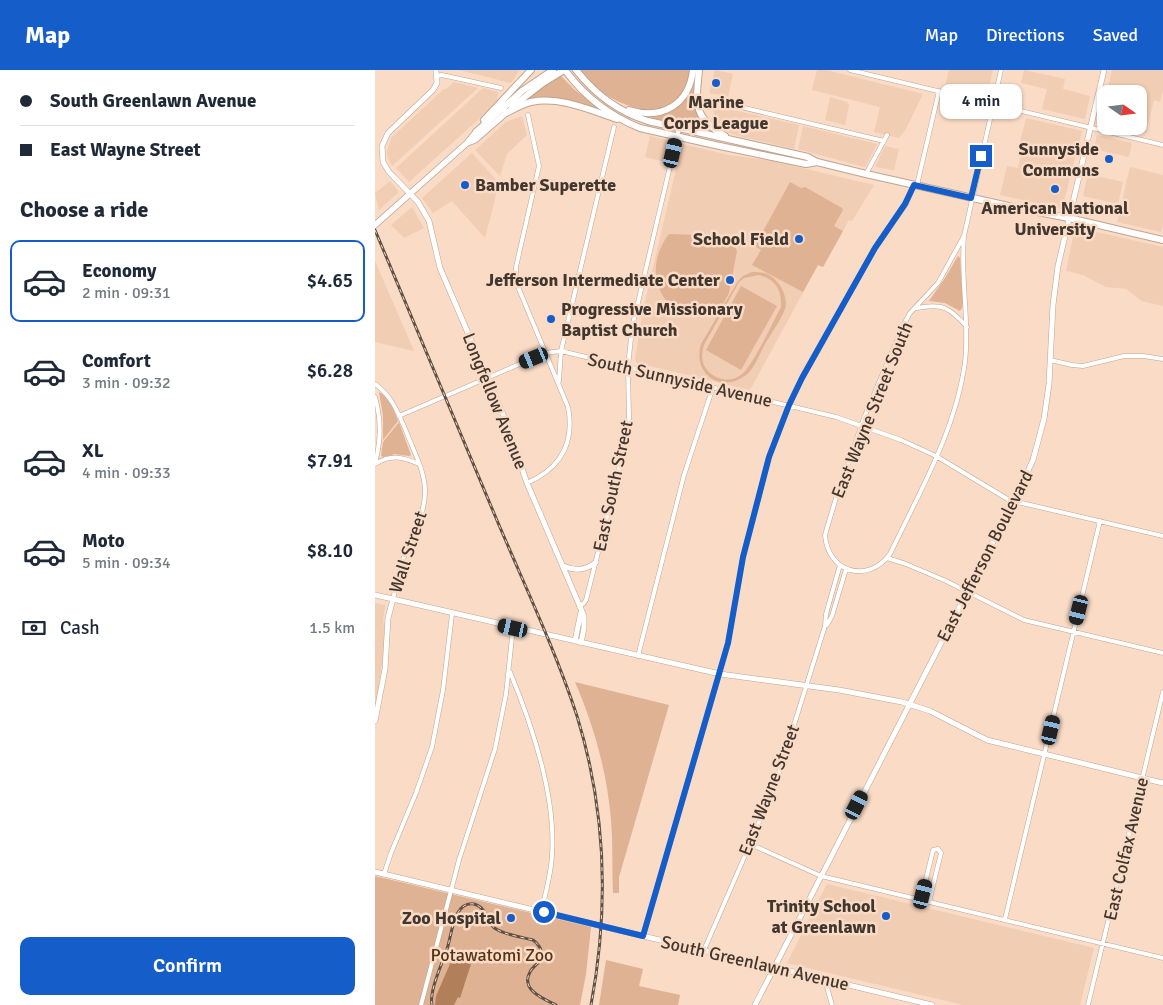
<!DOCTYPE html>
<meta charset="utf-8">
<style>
:root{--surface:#fff;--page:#f6f6f7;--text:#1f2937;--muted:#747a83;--line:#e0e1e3;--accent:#155ec9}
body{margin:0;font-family:Signika,sans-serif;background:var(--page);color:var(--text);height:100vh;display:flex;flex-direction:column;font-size:19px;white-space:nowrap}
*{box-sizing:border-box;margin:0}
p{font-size:16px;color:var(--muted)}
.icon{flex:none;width:28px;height:28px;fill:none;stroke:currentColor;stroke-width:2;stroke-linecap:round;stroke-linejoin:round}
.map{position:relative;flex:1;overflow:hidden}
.panel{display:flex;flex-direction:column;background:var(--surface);width:375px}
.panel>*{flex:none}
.guide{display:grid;align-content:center;height:110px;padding:0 20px;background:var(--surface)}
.needle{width:32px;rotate:104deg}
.fabs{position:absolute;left:722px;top:15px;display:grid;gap:10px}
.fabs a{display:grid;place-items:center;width:50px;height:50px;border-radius:10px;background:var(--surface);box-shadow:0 1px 4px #0004;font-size:25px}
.end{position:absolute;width:22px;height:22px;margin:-11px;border:6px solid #155ec9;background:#fff;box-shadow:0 0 0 2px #fff}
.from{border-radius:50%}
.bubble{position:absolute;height:35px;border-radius:10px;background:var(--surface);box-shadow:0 1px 4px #0004;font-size:16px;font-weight:600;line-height:35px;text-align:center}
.car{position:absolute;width:15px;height:30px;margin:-15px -8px;border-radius:6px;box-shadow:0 0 4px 1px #0007;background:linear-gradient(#222 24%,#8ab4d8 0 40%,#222 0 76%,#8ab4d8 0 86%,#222 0)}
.guide b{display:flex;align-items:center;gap:18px;height:48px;font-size:19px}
.guide b+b{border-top:1px solid var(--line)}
.guide i{width:12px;height:12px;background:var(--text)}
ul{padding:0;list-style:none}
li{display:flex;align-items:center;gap:15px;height:82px;margin:0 10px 8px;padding:0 10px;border:2px solid transparent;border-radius:10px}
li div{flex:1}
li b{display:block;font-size:19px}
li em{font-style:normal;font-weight:600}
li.selected{border-color:var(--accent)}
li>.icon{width:45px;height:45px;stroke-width:1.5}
h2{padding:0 20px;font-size:22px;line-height:60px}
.pay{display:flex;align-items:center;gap:12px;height:55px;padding:0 20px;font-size:19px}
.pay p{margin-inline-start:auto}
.cta{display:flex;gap:10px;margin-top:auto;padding:10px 20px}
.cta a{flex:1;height:58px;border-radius:10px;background:var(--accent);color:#fff;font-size:20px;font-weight:600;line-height:58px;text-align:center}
header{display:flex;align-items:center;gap:30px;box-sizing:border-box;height:70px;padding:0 25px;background:var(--accent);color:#fff}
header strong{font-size:24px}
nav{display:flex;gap:28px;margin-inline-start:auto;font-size:18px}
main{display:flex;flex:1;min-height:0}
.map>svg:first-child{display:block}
.built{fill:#f1cdb3}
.green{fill:#deb292;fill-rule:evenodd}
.water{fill:#b17f59}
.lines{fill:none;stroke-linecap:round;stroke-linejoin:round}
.minor-casing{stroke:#c0a490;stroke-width:5}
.tertiary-casing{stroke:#c0a490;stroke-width:6}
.secondary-casing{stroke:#c0a490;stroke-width:7}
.primary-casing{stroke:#c0a490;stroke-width:8}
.minor{stroke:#fff;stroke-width:4}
.tertiary{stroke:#fff;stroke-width:5}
.secondary{stroke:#fff;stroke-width:5.5}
.primary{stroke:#fff;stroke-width:6}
.rail-casing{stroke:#5f5146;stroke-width:3}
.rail{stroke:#f9dbc6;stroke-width:1;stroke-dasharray:4;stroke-linecap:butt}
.route{stroke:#155ec9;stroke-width:6}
.poi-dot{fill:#155ec9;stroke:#f9dbc6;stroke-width:2}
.labels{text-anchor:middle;stroke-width:5;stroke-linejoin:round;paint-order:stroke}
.poi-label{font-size:18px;font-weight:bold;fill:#42372e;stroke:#f9dbc6;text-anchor:end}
.street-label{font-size:18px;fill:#42372e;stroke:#f9dbc6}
.park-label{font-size:18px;fill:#583416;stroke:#f9dbc6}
</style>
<header>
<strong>Map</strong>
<nav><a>Map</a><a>Directions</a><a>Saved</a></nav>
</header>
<main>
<section class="panel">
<div class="guide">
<b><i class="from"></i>South Greenlawn Avenue</b>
<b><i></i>East Wayne Street</b>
</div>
<h2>Choose a ride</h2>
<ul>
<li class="selected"><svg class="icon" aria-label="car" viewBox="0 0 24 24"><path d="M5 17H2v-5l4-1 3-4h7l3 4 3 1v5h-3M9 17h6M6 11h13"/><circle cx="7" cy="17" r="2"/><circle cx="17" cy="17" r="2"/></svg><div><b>Economy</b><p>2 min · 09:31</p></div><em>$4.65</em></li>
<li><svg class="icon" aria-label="car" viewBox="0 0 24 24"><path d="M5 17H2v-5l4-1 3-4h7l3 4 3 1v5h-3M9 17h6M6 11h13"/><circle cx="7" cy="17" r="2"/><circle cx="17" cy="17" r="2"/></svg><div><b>Comfort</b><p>3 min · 09:32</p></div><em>$6.28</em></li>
<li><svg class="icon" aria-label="car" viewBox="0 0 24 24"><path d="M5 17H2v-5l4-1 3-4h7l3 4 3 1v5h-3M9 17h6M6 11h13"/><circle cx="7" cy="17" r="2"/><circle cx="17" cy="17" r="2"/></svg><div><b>XL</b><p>4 min · 09:33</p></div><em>$7.91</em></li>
<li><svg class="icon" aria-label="car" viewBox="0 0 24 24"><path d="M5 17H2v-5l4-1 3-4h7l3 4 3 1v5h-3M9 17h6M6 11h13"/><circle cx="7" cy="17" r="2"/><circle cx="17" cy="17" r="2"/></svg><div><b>Moto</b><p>5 min · 09:34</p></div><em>$8.10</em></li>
</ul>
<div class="pay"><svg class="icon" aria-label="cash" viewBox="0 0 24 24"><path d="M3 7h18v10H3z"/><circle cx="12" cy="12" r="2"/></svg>Cash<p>1.5 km</p></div>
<div class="cta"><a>Confirm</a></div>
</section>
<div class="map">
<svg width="788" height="935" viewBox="0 0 788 935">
<rect width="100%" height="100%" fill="#f9dbc6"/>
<path class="built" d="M84,0H145L136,13Z
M340,0L358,4L353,27L334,23Z
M442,0H451L548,24L531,59L524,68L499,62L505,37L437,20Z
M574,0H618L612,26L570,16Z
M649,0L690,9L688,19L715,26L710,49L667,39L672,19L646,13Z
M737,0H788V21L785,32L779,30L771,63L741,56H764V24H732Z
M79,12L103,18L17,96L13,88L12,81L16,68L69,19H71Z
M108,18L123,22L122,31L105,48L34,112L21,98Z
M455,27L472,32L474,35L470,55L450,50Z
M336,35L424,55L419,79L367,67L348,61L340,46Z
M147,46L152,65L132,84L125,106L100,80L131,52Z
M651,48L707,61L687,139L625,125L632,96L643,98L647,81L643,80Z
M428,56L502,74V75L490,97L485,96L423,79Z
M722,65L757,73L754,87L719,79Z
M275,66L295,71L291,92L270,87Z
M307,74L354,85L393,90L499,115L477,151L474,150L448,197L443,195L375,320L262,293L260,289L268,240Z
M510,76L524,79L519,100L500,97Z
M97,83L124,113L110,168L77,131L58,143L47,128Z
M755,97L788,105V154L786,162L742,152Z
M713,104L748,112L743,134L708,126Z
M15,111L24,122L4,140L0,123Z
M37,137L49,158L29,168L16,155Z
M700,157L788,177V236L767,231L751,219L731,217L708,205L691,201Z
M0,191L39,281L0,272Z
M0,533L10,535L8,551L10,565L8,588L0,640Z
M452,814L719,878L705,935H588L412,893Z"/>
<path class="green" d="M206,0H316C314,5 314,11 312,15C296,54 249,39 224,20C217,15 211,7 206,0Z
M185,5L200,20L224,38V40C200,33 178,25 153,29L172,13Z
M320,13L319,24L335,60L276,48V47C296,44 312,33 320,13Z
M415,112L426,118L430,117L467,138L468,140L459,156L468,161L448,197L443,195L428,222L377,195L386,180L380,176Z
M294,164L323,165L358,174L362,181L354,223L342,245C336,246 328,248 323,247C280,241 269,196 294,164Z
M583,186L585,188L588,233L587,238L585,241L570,233L554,231L570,208Z
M377,202C381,202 385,202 389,203C402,206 414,225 410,239C406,250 395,265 389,276C384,285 379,299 371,305C346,324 317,304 326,274L363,211L368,206ZM384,205C401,209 407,221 406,237C399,250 377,297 367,304C358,312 344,311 335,303C326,295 326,286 329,275L364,212L369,208Z
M366,216L402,236L366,300L331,280Z
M4,322C14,327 19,340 23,351L8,370V346Z
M24,352L36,385L34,386L20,384L8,387L6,385L8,372Z
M200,612L294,635L244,807V823H238C237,798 238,774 236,750C232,702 219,656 200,612Z
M0,806L216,857L211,904L205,935H0Z
M231,890L268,899L264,916L305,925L303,935H224Z"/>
<path class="water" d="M78,887L85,888V890H89L96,894L85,928L83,927L79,935H60L61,926Z"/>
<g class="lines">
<defs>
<path id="minor" d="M475,0L788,75
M62,6L67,5L126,18
M336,30L509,71
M491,104L512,65
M542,115L564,21
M589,166L563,213L535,243L528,256L489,348L461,428L450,465C453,503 493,514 515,484C544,423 581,360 590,292C595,250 585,209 589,166L626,0
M542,238C568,233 575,238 592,257
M675,290L697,295L708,296L749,286H768L788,289
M184,311L186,281L239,57
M0,314C17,326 23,343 31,361C38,380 49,399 50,419C51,442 39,460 31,481C25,497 22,513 18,529
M0,327C6,348 6,372 0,393
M24,346L170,283L186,281L461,347L526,370L561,386L634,430L788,466
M0,394C16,384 28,387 44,394
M152,413C186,398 200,373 193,337L141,212V197L164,96L153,45
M512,488L531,494L571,511L649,550L788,583
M204,536L209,533L211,530L249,379L254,349L253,297L257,258L304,58
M452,555L457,546L471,499
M263,586L309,405L338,317
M135,602C157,655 181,727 177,785C176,804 171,823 166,842
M375,774L446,806L788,888
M9,804L16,783L41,723L57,677L68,620L77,544
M546,830L558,780L563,779L566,783L554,832
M630,849L725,451
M268,866L353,573L368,487L394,387L414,335L427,308L500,178L531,134L539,115
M329,880L375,774L404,703L450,556L451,544L465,495
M453,910L452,917L457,935
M46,935L84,790L120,679L131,624L138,558
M713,935L788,622"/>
<path id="tertiary" d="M61,0L62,13L58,20L13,63L7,76L8,92L14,102L43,132L54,151L65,198L130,349L152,413L209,546V558L206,573
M188,496C200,501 211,501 221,492
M0,525L345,604L464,620L527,632L555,641L612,670L788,713
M200,571L206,542
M0,651L10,599L13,548L18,529
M0,802L557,935
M380,935L639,431L658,390L669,349L674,314L678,235L683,196L729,0"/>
<path id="secondary" d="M92,73L100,70L131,43
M0,155L92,73L101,62"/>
<path id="primary" d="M190,0C209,26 235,46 265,58L340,75L431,94L442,92
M201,0C220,24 243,42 273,51L433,87L442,92L491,104L647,139L694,148L788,170
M324,0C321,33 317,47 350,66
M137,37L168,13L189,0
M254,40C287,50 314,35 318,0
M131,43C139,39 147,34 156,32C185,26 215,40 242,49
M109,50L156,0
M101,62L147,21L178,0"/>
</defs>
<use href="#minor" class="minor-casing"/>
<use href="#tertiary" class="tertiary-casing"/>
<use href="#secondary" class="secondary-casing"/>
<use href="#primary" class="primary-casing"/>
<use href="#minor" class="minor"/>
<use href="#tertiary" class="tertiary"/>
<use href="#secondary" class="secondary"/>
<use href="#primary" class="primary"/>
<defs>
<path id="rail" d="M0,160C40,256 81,352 121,448C149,514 180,579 202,646C231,740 234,839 216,935
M57,935C54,921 67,894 72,879C77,865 78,831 99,834C102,835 106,837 108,840C113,846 114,855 121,859C131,865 146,867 158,870C164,874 167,880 167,887C165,893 158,896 155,902C145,920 169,929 181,935"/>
</defs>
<use href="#rail" class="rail-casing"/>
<use href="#rail" class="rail"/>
</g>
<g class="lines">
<path class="route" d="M169,842L268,866L353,573L368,487L394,387L414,335L427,308L500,178L530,134L539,115L596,128L606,86"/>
</g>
<g class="poi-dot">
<circle cx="341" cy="13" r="5"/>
<circle cx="734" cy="89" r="5"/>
<circle cx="90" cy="115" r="5"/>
<circle cx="680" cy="119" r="5"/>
<circle cx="424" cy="169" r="5"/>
<circle cx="355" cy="210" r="5"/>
<circle cx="176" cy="249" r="5"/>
<circle cx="511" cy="846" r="5"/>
<circle cx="136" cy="848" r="5"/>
</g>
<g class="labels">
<g class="poi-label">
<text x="341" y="38" text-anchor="middle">Marine<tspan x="341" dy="21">Corps League</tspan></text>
<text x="724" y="85">Sunnyside<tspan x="724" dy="21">Commons</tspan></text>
<text x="100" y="121" text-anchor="start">Bamber Superette</text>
<text x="680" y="144" text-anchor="middle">American National<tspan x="680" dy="21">University</tspan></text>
<text x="414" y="175">School Field</text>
<text x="345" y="216">Jefferson Intermediate Center</text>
<text x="186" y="245" text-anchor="start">Progressive Missionary<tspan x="186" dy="21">Baptist Church</tspan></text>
<text x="501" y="842">Trinity School<tspan x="501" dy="21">at Greenlawn</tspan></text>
<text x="126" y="854">Zoo Hospital</text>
</g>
<g class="street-label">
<text transform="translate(305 310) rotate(13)" y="6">South Sunnyside Avenue</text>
<text transform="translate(120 331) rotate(68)" y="6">Longfellow Avenue</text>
<text transform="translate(497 340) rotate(-68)" y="6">East Wayne Street South</text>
<text transform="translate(238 416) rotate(-78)" y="6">East South Street</text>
<text transform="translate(33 482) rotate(-72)" y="6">Wall Street</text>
<text transform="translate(610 486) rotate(-63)" y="6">East Jefferson Boulevard</text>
<text transform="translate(394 720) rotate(-69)" y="6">East Wayne Street</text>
<text transform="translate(751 779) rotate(-77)" y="6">East Colfax Avenue</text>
<text transform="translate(380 893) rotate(13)" y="6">South Greenlawn Avenue</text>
</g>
<g class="park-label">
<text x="117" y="891">Potawatomi Zoo</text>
</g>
</g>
</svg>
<div class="fabs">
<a><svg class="needle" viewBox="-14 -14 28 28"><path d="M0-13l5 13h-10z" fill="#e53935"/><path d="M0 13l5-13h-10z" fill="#747a83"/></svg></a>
</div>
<i class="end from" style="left:169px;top:842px"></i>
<i class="end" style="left:606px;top:86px"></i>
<div class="bubble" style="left:565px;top:14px;width:82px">4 min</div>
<i class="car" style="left:298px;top:83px;rotate:13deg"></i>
<i class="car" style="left:159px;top:288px;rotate:248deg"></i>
<i class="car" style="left:704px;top:540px;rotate:194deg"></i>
<i class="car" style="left:138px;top:558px;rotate:283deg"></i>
<i class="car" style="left:676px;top:660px;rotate:13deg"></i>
<i class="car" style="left:482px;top:735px;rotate:27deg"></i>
<i class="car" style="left:548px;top:824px;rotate:14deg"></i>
</div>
</main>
